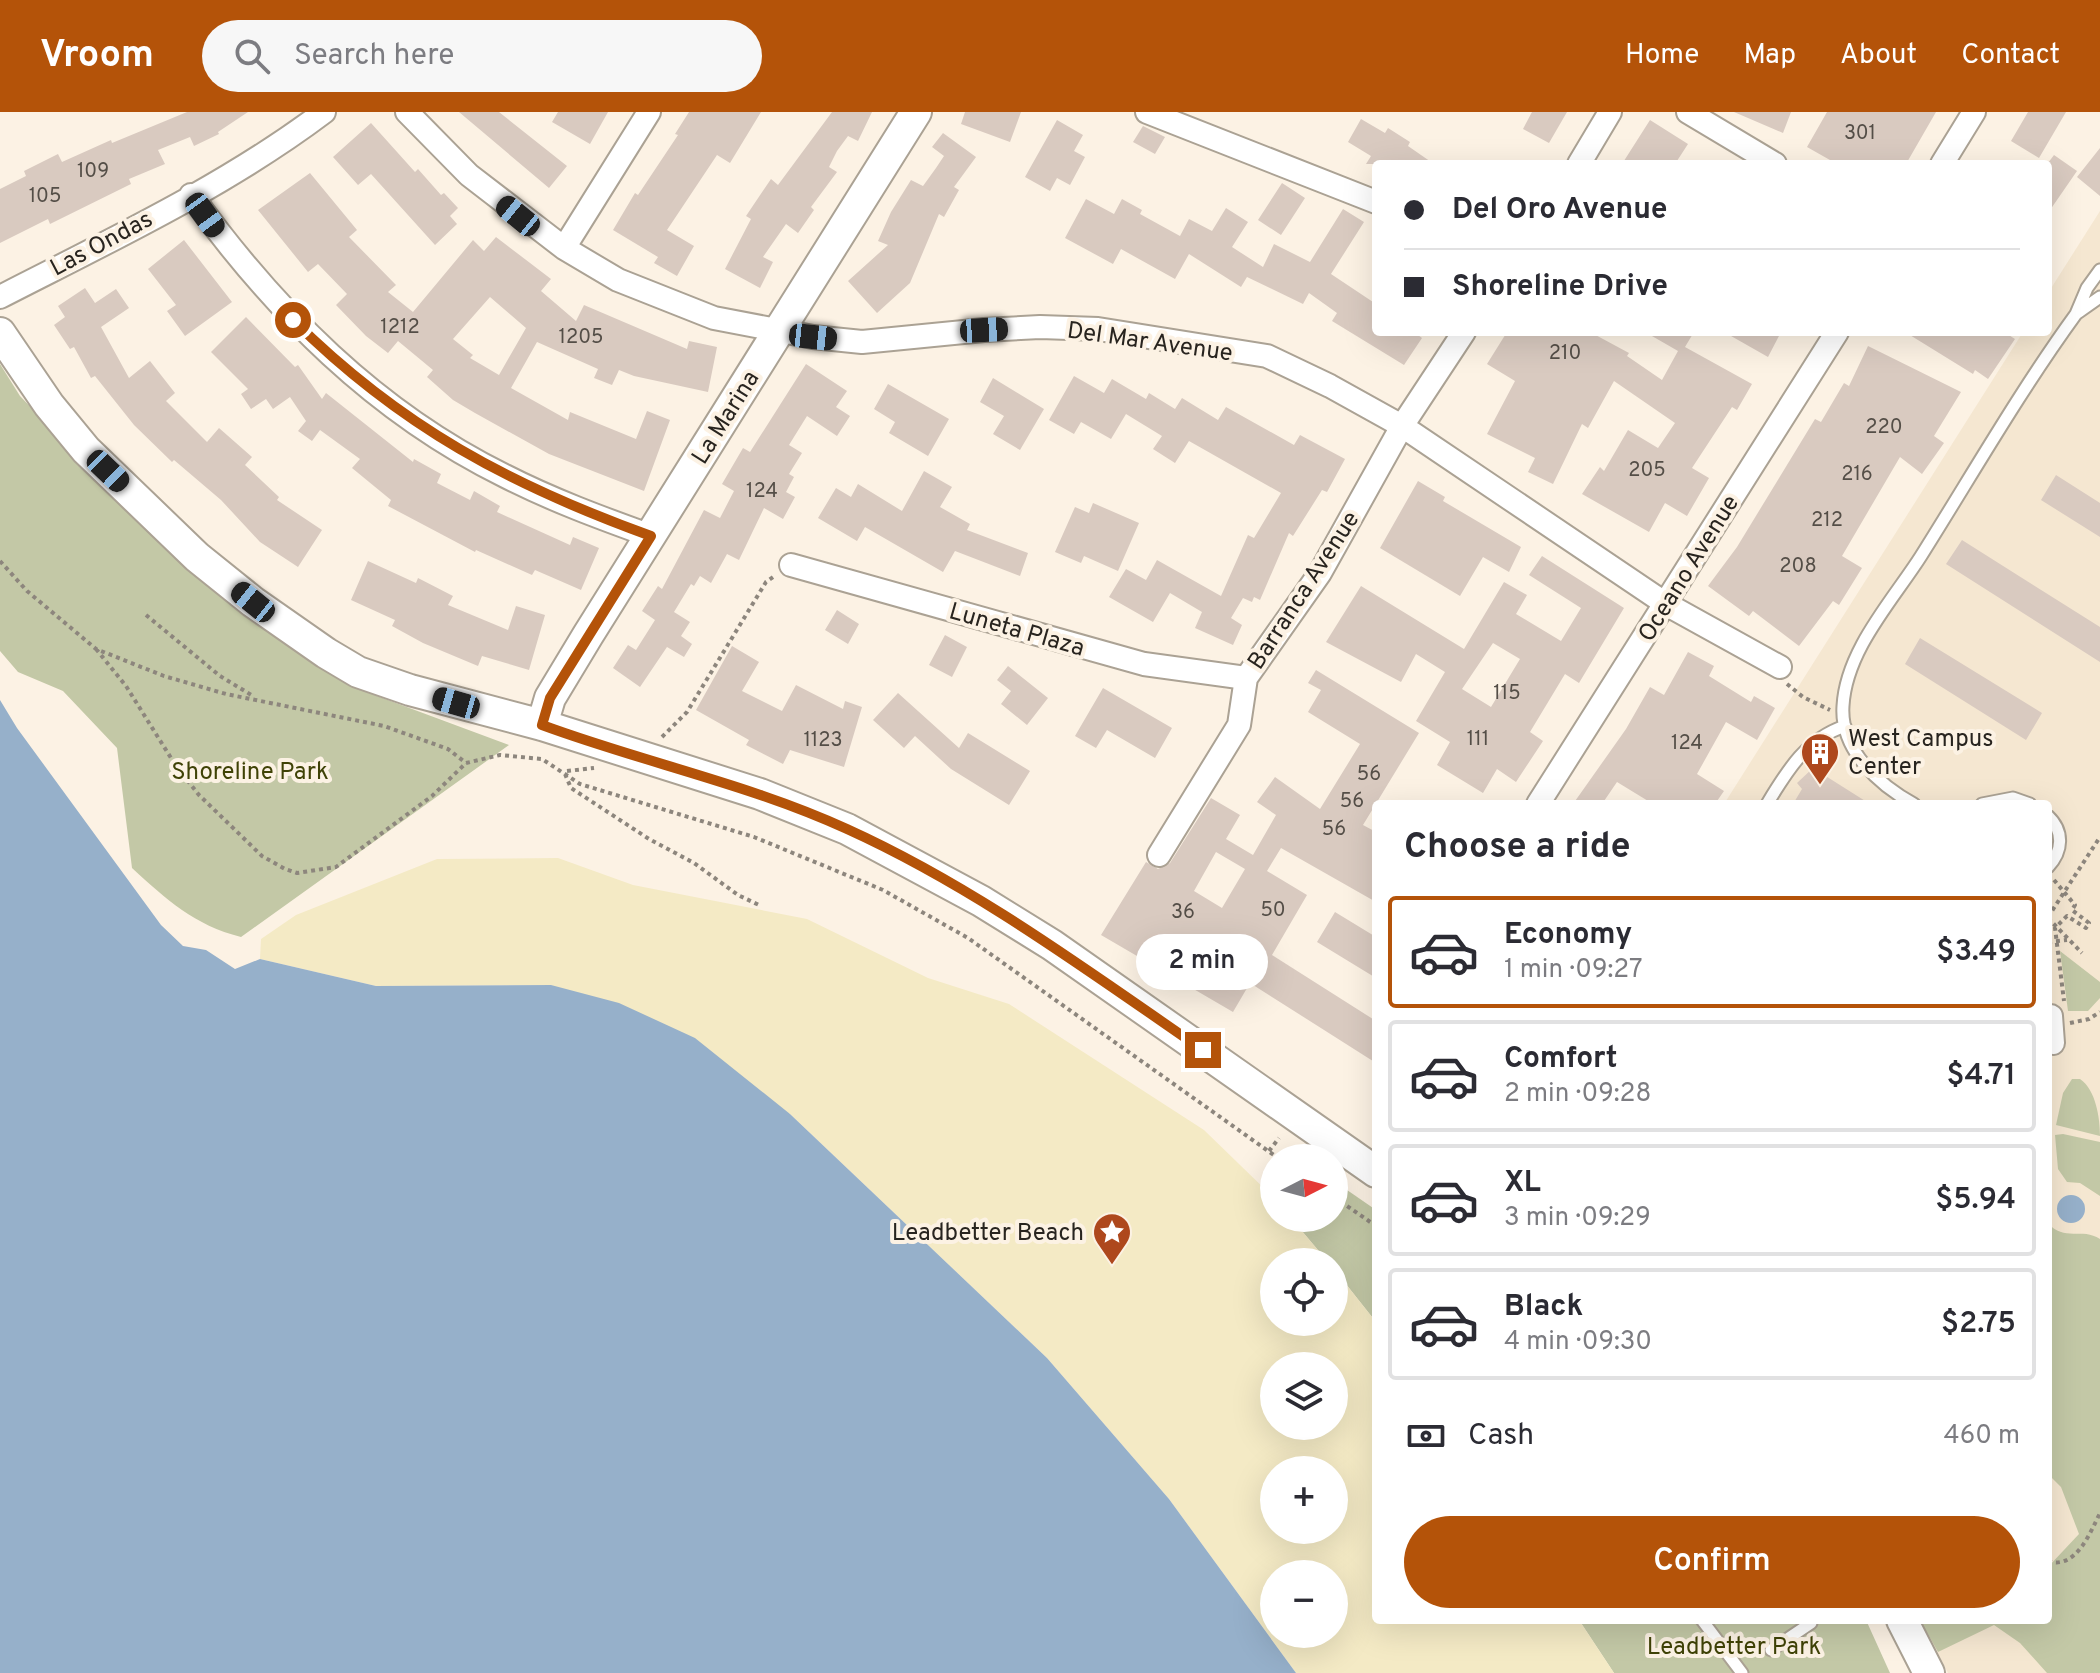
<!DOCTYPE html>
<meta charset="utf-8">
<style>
:root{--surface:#fff;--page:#f7f7f7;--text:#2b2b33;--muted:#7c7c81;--line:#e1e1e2;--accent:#b45309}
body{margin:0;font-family:Overpass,sans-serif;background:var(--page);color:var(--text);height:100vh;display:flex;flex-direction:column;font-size:30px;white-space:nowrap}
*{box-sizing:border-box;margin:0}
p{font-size:26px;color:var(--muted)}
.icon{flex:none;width:44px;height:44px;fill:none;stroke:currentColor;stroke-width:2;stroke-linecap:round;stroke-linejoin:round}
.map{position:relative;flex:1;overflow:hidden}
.sheet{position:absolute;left:1372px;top:688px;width:680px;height:824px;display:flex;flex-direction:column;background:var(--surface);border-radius:8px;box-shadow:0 8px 32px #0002}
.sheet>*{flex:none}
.guide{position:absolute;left:1372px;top:48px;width:680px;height:176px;border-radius:8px;box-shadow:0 8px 32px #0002;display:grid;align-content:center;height:176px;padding:0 32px;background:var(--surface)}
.needle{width:52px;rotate:84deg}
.buttons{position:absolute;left:1260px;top:1032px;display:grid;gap:16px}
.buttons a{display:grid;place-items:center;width:88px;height:88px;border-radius:50%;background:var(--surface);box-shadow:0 8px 32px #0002;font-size:40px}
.end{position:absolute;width:36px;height:36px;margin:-18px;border:10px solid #b45309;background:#fff;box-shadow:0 0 0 4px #fff}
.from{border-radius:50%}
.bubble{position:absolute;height:56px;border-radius:28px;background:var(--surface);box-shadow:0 8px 32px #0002;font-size:26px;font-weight:600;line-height:56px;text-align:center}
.car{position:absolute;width:24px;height:48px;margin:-24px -12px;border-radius:10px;box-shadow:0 0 6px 2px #0007;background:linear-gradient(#222 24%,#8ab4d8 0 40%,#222 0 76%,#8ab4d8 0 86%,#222 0)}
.guide b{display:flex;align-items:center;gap:28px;height:76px;font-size:30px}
.guide b+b{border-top:2px solid var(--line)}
.guide i{width:20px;height:20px;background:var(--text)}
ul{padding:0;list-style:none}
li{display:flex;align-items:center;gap:24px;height:112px;margin:0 16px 12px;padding:0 16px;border:4px solid var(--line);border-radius:8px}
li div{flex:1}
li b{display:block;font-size:30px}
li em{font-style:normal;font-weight:600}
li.on{border-color:var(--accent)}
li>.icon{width:72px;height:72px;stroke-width:1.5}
h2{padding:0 32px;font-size:36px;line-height:96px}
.pay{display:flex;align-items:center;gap:20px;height:88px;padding:0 32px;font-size:30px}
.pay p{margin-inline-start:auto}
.action{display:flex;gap:16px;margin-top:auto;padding:16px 32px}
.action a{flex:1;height:92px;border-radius:48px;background:var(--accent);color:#fff;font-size:32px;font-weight:600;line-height:92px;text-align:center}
header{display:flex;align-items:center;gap:48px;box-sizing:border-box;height:112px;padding:0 40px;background:var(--accent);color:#fff}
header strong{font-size:38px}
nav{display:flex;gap:44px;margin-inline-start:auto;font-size:28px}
.search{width:560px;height:72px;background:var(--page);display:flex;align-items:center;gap:20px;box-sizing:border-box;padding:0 28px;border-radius:44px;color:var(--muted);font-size:30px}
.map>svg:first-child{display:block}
.built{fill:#f5e7d1}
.green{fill:#c3c8a6}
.sand{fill:#f4eac5;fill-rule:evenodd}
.water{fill:#96b0ca}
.building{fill:#d9cac0;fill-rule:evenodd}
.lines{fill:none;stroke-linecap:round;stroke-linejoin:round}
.lane-casing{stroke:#aba294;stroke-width:15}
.street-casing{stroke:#aba294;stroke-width:26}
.secondary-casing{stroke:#aba294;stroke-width:34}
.path{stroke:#8d867d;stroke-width:4;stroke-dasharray:4 4;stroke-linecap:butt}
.lane{stroke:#fff;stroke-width:11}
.street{stroke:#fff;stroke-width:22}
.secondary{stroke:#fff;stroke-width:30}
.route{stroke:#b45309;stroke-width:10}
.labels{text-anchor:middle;stroke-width:8;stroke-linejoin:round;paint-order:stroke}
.number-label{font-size:20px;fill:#544e47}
.street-label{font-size:24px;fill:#28241f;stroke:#fcf2e4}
.poi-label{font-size:24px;fill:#28241f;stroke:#fcf2e4;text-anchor:start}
.park-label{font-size:24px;fill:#3f4206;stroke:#fcf2e4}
</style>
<header>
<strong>Vroom</strong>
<div class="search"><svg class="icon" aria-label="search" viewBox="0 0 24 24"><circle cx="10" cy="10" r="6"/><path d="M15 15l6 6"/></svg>Search here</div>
<nav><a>Home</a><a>Map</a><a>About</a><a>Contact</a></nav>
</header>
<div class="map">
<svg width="2100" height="1561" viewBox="0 0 2100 1561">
<rect width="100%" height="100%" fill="#fcf2e4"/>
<path class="built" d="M2100,99V1561H1948L1920,1508H2048V692H1724L2023,220H2048V181Z"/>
<path class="green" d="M0,252L20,284L173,443L258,509L361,578L509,633L241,825C194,813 167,788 132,756L117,636L63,579L18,560L0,539Z
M2060,839L2100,870V886L2088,899H2068Z
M2072,967H2080C2096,978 2100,1006 2100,1024L2056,1013L2063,981Z
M2063,1022L2100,1030V1084L2080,1071L2067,1070L2058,1057L2055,1023Z
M1334,1069L1376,1098V1210L1334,1157V1150H1328L1291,1106H1334Z
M2048,1111C2064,1130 2082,1115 2100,1127V1561H2047L2020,1531L1994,1513L1938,1540L1920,1508H2048V1455L2079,1422L2061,1375L2048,1362Z
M1579,1508H1866L1890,1561H1614Z"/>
<path class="sand" d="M558,746L633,773L807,807L928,866L1009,892L1204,1018L1274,1086V1106H1291L1328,1150H1274V1210H1334V1157L1376,1210V1508H1579L1614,1561H1296L1169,1387L1047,1246L790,1002L551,873L376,874L260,847L261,827L296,803L437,747ZM1274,1254H1334V1314H1274ZM1274,1358H1334V1418H1274ZM1274,1462H1334V1522H1274Z"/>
<path class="water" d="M0,588L17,616L161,813L183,834L206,838L235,857L260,847L376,874L551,873L619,891L695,926L790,1002L1047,1246L1169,1387L1296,1561H0Z
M2057 1097a14 14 0 1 1 28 0a14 14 0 1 1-28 0Z"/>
<path class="building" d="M187,0H248L218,20L219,22L194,34L190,25L158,38L165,52L129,67L131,72L50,112L48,107L0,131V77L26,64L24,59L58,42L62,50L111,28L112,31Z
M459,0H499L567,54L549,76Z
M558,0H608L590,32L552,10Z
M689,0H761L730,51L717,43L667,118L694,134L677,164L654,151L658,145L613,118L635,81L638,83L678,23L675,22Z
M832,0H872L858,29L848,24L837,39L829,55L837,60L811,95L814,98L798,121L786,112L763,145L773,150L760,176L725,157L751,107L746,104L771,67L778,73Z
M965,0H1021L1010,30L961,12Z
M1532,0H1567L1549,31L1523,17Z
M1734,0H1791L1783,21Z
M1827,0H1936L1906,52H1837L1807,35Z
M2028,0H2066L2039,46L2011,29Z
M1361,7L1385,21L1388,16L1410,30L1408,34L1434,52H1366L1371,44L1348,30Z
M1057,8L1083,23L1074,39L1085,45L1070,73L1057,66L1050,79L1025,65Z
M1650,8L1688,32L1675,52H1622Z
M371,11L415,60L418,57L441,83L444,81L458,96L450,104L457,112L435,133L371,62L358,73L333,45Z
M1143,14L1165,25L1155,42L1133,30Z
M943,21L976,45L954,75L959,78L944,105L939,102L910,171L877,201L848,169L888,133L878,129L891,100L911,68L923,74L936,56L944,44L932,35Z
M2100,36V84L2077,65Z
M2054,43L2077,59L2048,101V51Z
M310,61L357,118L349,125L396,173L388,180L413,200L473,128L484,139L496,125L551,167L541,179L576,209L584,193L687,237L689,229L717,235L708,280L634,264L619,258L612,273L594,266L598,257L537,230L511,276L568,308L570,300L636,327L647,299L670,308L644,379L549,342L475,301L453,288L427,265L433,258L398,229L388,241L366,224L336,193L347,182L318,152L308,160L258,98ZM490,185L526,216L499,263L470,246L473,243L453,227Z
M1282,71L1305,86L1281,123L1258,108Z
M1086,87L1114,102L1122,87L1142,98L1140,102L1180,124L1189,107L1212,119L1226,96L1248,110L1232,135L1263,155L1274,132L1310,150L1343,97L1364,110L1331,162L1376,192V220H1414L1422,226L1404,253L1332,209L1337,201L1309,181L1303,192L1247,165L1241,175L1189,142L1175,167L1121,137L1113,152L1065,126Z
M184,128L232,190L185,224L167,199L176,193L148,157Z
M85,176L95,191L116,177L129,196L101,215L129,266L150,249L175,281L166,289L207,330L219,316L252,345L245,353L279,385L277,388L322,418L298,455L260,430L221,388L174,348L172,350L134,313L95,264L91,266L74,235L70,237L54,213L65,205L58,194Z
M246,205L295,255L298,253L322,287L326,281L413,350L414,347L441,362L437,371L470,388L474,379L500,394L497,400L570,433L573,425L599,436L581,478L535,458L532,463L476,438L475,440L388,394L391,388L352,356L360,347L320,318L312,329L298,319L306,309L290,285L273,297L266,287L251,297L241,282L248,277L211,240Z
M1507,220H1590L1629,241L1627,244L1662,268L1678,239L1645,220H1694L1685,235L1752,272L1737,298L1732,295L1692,356L1709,366L1687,404L1665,391L1649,420L1582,382L1600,355L1604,359L1628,318L1658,336L1675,311L1614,269L1588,316L1582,312L1553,372L1528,360L1535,346L1487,322L1515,269L1487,252Z
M1724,220H1781L1768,245Z
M1905,220H2004L2015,227L1988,267L1975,258L1973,262Z
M1868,234L1961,280L1934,324L1944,331L1922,362L1900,345L1842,444L1862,456L1839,493L1833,489L1799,534L1753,499L1749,504L1708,474L1737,435L1815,307L1821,310L1844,271L1849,274Z
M806,252L847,279L836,295L850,304L837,324L807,304L789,333L802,341L789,362L794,365L786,380L795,385L783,407L764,396L739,448L727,442L711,471L700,464L694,474L691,472L674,500L690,510L681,524L692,532L684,545L667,535L640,575L613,556L628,533L636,538L655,508L642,499L658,474L662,477L704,398L720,406L734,379L722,372L743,336L750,340Z
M1074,264L1104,281L1112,267L1146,287L1149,281L1175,297L1182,286L1218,308L1226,295L1294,333L1300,323L1345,347L1327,380L1322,378L1293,424L1289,421L1260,488L1254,485L1252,490L1243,486L1231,506L1242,513L1233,533L1195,516L1202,500L1170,481L1153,510L1109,485L1126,457L1146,468L1157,448L1221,484L1248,423L1254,426L1281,381L1189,329L1175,351L1153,337L1162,324L1126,302L1111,327L1081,310L1074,322L1049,308Z
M993,266L1044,297L1020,338L993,322L1004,304L980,290Z
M888,272L949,307L928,344L889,321L895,310L874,297Z
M924,359L952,375L940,395L970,412L967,418L1028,441L1020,464L955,439L943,460L865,415L857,429L818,406L836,376L851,385L858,372L902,399Z
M2056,363L2100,391V425L2041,388Z
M1418,369L1445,385L1443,389L1521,435L1509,460L1483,445L1460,484L1380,436Z
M1093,391L1139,411L1118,459L1084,444L1081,451L1055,440L1075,395L1089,401Z
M1962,428L2100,515V550L1946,452Z
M1542,444L1624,496L1579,571L1565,562L1530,620L1543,629L1516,670L1497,657L1483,681L1437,653L1450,630L1416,609L1445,560L1416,542L1401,570L1326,530L1361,474L1464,537L1504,470L1527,483L1516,502L1561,529L1581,496L1529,463ZM1493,531L1520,547L1491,595L1462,577Z
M368,449L416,471L418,466L453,484L448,493L508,518L516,494L545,503L529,558L482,544L478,554L423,531L392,514L395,508L351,488Z
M837,498L859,512L848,532L825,518Z
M945,523L967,535L952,565L929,553Z
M1920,526L2042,601L2026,628L1905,552Z
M732,534L759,550L742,579L782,599L796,573L843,597L845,589L862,595L844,655L790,638L783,652L746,633L749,628L696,598Z
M1688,540L1714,554L1709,564L1751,590L1754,584L1775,596L1757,628L1726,610L1697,662L1724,679L1715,692H1653L1617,670L1602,692H1573L1626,617L1650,575L1664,583Z
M1008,554L1048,586L1027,613L1001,592L1011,579L997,568Z
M1316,558L1419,621L1363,713L1376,720V790L1281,736L1267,759L1307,783L1272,843L1376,909V951L1250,871L1233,900L1101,823L1146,750L1158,757L1170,751L1211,686L1240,703L1226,727L1253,743L1276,703L1257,690L1275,665L1320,697L1360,632L1308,600L1321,578L1308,571ZM1216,740L1245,757L1222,796L1194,779Z
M1103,576L1172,616L1155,646L1107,618L1096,636L1075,624Z
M898,581L959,636L968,621L1030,659L1009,693L951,657L915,624L904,636L873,608Z
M1813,656L1870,692H1793L1802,677L1797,671Z
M1335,800L1376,825V866L1317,830Z"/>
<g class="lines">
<defs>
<path id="lane" d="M2076,202L2100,185
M1767,692C1787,659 1806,627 1845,614
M1914,692C1879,673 1840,638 1843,594C1846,538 1893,488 1921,444C1972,363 2020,279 2076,202L2087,176L2100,158
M1982,692L2013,686L2030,692
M2048,704C2064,719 2063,739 2048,755
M1702,1508L1742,1561
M1771,1538L1811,1511"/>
<path id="street" d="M407,0L469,63L564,136L618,168L714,206L813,225L862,230L984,218L1040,215L1098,217L1267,244L1330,274L1402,314L1666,492L1780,555
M1147,0L1376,90
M1688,0L1775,52
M1579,52L1610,0
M1942,52L1974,0
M191,83C275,199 375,300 505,364C552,388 601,406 651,424
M564,136L649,0
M0,185C109,129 226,74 324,0
M791,453L1144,552L1246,566
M1538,692L1837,220
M1159,743L1239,613L1246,566L1320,461L1402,314L1464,220
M2051,904L2053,931"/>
<path id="secondary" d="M0,221L49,293L86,338L197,445L253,490L326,541L358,560L410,578L542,613L760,682L847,717L981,789L1052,833L1376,1060
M542,613L550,586L588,523L916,0
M1902,1508L1929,1561"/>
</defs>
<use href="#lane" class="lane-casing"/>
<use href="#street" class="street-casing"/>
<use href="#secondary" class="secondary-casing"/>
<path class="path" d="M0,449L27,479L96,537L164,564L226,582L384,614L448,637L466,651
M146,503L220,564L253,584
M96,537L126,574L176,654L199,683L262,744L285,757L297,761L336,755L432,684L466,651L500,643L542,647L580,672L754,725L883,778L968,826L1278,1046
M1787,572L1803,585L1830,598
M662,625L687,600L766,470L776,463
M567,659L594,656
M565,662L571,676L649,727L694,751L738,783L761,794
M2054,768L2075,793L2072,798L2089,811L2086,816L2067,804L2055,816L2064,889
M2048,805L2100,725
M2048,806L2082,841
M2048,830L2067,828
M2070,911L2089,907L2100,900
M1269,1039L1279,1026
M1334,1085L1376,1114
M2048,1449C2076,1458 2090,1421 2100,1401"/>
<use href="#lane" class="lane"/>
<use href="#street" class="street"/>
<use href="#secondary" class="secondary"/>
</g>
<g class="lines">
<path class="route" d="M293,208C401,315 510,373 651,424L550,586L542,613C642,650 749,672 847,717C975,775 1088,859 1203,938"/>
</g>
<defs>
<symbol id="building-pin" viewBox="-11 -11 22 30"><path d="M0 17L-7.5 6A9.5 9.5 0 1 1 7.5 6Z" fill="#ae481d" stroke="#fcf2e4"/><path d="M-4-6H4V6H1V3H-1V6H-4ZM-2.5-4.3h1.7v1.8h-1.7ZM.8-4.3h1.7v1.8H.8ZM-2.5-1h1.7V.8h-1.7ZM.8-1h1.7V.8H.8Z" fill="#fff"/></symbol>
<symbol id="sight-pin" viewBox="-11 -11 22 30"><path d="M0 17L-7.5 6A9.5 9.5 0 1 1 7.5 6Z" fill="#ae481d" stroke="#fcf2e4"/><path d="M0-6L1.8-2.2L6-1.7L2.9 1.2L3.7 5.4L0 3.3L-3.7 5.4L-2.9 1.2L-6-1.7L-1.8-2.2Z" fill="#fff"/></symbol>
</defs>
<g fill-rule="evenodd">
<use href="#building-pin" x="1798" y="618" width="44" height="60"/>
<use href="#sight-pin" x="1090" y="1098" width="44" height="60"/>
</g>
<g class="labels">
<g class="number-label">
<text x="1860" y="27">301</text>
<text x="93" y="65">109</text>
<text x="45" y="90">105</text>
<text x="400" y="221">1212</text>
<text x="581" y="231">1205</text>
<text x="1565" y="247">210</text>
<text x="1884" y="321">220</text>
<text x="1647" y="364">205</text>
<text x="1857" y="368">216</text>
<text x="762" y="385">124</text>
<text x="1827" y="414">212</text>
<text x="1798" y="460">208</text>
<text x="1507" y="587">115</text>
<text x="1478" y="633">111</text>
<text x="823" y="634">1123</text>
<text x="1687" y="637">124</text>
<text x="1369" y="668">56</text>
<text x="1352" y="695">56</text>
<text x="1334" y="723">56</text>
<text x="1273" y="804">50</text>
<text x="1183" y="806">36</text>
</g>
<g class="street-label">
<text transform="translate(101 131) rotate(-28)" y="8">Las Ondas</text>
<text transform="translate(1150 229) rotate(8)" y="8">Del Mar Avenue</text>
<text transform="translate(725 305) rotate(-58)" y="8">La Marina</text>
<text transform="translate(1688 456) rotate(-58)" y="8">Oceano Avenue</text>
<text transform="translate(1303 478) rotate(-57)" y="8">Barranca Avenue</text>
<text transform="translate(1017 517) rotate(16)" y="8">Luneta Plaza</text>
</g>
<g class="poi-label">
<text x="1848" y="634">West Campus<tspan x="1848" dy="28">Center</tspan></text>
<text x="1084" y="1128" text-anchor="end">Leadbetter Beach</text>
</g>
<g class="park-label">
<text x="250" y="667">Shoreline Park</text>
<text x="1734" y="1542">Leadbetter Park</text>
</g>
</g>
</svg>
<div class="buttons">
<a><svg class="needle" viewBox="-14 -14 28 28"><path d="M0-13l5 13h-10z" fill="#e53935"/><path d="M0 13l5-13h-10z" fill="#7c7c81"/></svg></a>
<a><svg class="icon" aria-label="locate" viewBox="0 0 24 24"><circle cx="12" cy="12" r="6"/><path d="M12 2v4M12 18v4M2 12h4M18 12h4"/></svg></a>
<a><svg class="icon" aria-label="layers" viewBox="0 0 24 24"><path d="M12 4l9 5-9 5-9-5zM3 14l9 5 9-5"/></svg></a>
<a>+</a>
<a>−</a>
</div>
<i class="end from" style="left:293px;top:208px"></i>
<i class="end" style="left:1203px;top:938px"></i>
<div class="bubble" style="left:1136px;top:822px;width:132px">2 min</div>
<i class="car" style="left:205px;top:103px;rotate:144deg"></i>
<i class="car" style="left:518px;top:104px;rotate:309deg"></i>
<i class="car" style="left:984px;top:218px;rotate:87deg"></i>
<i class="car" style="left:813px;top:225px;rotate:96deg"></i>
<i class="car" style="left:108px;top:359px;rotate:134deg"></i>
<i class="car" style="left:253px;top:490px;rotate:309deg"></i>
<i class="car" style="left:456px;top:591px;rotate:286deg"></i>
<div class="guide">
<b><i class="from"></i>Del Oro Avenue</b>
<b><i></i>Shoreline Drive</b>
</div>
<section class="sheet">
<h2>Choose a ride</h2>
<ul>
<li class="on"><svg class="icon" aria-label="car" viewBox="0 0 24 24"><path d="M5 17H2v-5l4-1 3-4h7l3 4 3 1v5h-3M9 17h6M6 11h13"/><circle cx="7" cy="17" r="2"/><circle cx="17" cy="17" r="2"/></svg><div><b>Economy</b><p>1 min · 09:27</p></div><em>$3.49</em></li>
<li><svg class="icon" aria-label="car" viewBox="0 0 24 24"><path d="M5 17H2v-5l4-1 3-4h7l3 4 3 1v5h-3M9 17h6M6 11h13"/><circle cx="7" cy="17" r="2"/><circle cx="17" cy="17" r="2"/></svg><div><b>Comfort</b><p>2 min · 09:28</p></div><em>$4.71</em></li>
<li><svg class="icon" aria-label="car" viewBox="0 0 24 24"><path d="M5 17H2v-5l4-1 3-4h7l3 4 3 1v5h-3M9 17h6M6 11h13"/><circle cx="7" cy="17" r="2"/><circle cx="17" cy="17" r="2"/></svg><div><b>XL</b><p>3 min · 09:29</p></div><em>$5.94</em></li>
<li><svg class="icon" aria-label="car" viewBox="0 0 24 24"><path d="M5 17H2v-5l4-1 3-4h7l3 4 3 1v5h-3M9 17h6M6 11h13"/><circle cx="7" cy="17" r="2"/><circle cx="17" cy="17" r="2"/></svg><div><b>Black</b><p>4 min · 09:30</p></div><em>$2.75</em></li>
</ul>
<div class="pay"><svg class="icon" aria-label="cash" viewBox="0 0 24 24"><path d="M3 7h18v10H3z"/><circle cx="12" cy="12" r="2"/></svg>Cash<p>460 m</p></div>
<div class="action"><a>Confirm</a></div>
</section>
</div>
